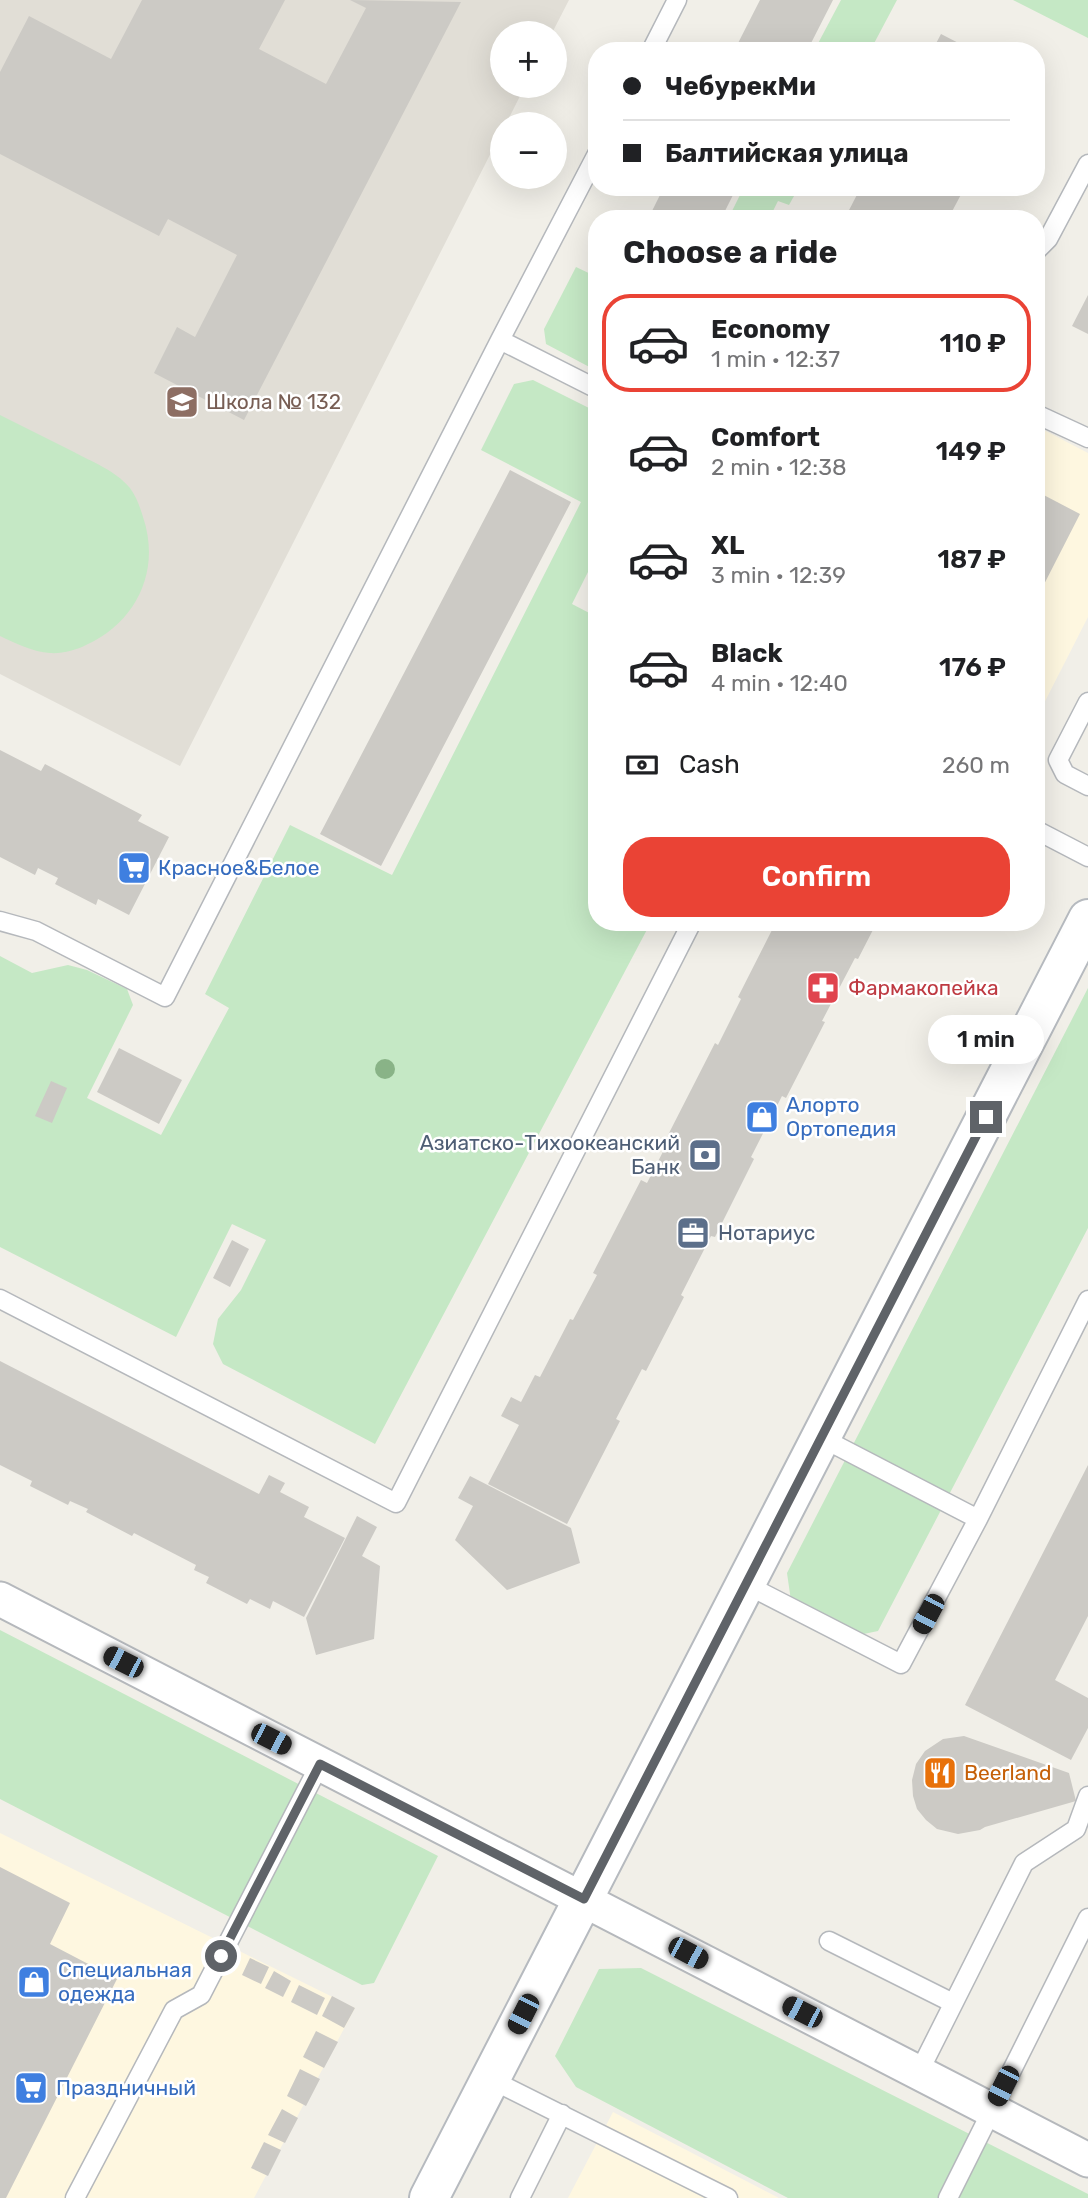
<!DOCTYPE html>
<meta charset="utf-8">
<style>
:root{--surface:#fff;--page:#f6f6f6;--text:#202124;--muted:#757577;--line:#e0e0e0;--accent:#ea4335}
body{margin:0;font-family:Rubik,sans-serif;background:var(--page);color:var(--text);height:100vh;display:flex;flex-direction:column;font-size:26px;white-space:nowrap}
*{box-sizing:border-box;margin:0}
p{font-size:23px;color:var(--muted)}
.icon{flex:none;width:38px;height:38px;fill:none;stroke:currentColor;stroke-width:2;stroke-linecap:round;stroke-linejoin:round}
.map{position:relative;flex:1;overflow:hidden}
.details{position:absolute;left:588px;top:210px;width:457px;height:721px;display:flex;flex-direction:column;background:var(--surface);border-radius:28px;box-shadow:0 7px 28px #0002}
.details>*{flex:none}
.top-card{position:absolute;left:588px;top:42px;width:457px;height:154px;border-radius:28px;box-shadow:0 7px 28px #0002;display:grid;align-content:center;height:154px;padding:0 35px;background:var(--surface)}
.buttons{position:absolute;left:490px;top:21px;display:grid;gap:14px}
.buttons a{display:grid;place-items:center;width:77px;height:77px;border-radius:50%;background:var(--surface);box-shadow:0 7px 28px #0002;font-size:35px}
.end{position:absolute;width:32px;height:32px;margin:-16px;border:9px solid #5f6368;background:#fff;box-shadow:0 0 0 4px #fff}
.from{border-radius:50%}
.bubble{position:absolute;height:49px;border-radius:24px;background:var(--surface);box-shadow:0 7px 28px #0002;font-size:23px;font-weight:600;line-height:49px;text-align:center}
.car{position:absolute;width:21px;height:42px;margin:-21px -10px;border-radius:9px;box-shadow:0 0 5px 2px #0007;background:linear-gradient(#222 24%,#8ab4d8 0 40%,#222 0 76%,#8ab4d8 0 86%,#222 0)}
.top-card b{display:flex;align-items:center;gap:24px;height:66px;font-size:26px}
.top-card b+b{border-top:2px solid var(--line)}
.top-card i{width:18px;height:18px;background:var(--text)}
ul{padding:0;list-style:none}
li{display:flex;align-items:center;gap:21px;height:98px;margin:0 14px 10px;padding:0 21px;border:4px solid transparent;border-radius:28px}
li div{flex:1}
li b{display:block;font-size:26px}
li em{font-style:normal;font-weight:600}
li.current{border-color:var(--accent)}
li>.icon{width:63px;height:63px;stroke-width:1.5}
h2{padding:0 35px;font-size:32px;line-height:84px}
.pay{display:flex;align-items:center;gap:18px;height:77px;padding:0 35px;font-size:26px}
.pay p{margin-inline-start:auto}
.action{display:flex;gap:14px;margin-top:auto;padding:14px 35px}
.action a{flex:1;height:80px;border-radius:28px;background:var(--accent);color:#fff;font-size:28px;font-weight:600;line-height:80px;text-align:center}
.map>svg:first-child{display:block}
.commercial{fill:#fef7e0}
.education{fill:#e1ded6}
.green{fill:#c5e8c5}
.building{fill:#cccac5}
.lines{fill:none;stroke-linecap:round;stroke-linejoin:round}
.service-casing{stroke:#b5b8bc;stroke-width:21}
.minor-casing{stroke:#b5b8bc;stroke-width:37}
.secondary-casing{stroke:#b6babf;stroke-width:42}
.service{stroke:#fff;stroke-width:18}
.minor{stroke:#fff;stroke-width:33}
.secondary{stroke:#fff;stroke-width:38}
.tree{fill:#89b387}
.route{stroke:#5f6368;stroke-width:9}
.labels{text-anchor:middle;stroke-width:5;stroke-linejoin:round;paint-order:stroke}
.education-label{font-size:21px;fill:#785e54;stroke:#fff;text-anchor:start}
.shop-label{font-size:21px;fill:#366cbe;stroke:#fff;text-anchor:start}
.health-label{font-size:21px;fill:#be3a42;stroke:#fff;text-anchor:start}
.service-label{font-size:21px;fill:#4e5e75;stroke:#fff;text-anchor:end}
.food-label{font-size:21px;fill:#c56008;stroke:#fff;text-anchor:start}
</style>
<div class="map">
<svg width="1088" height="2198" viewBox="0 0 1088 2198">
<rect width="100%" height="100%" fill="#f1efe8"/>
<path class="commercial" d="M1036,426L1088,453V617L1036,719Z
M0,1833L355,2008L254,2198H0Z
M613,2112L779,2198H568Z"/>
<path class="education" d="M0,0H569L552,33H502V86H525L506,124H502V131L180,766L0,674Z"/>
<path class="green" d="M841,0H897L870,51H814Z
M1013,0H1088V38Z
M744,187H799L789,205L778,201L769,219H728Z
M576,267L597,277V371L546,344L544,329Z
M533,380L597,412V554L572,604L597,617V721L589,737L597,742V922H651L375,1444L223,1364L213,1344L218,1319L241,1290L266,1240L232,1224L176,1337L0,1247V956L32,973L68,965L87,970L127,989L133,1005L87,1098L161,1135L229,1008L205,994L290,825L392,875L581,502L481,450L514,384Z
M0,415C24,427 48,439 72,451C92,462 115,470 130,488C136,496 140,507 143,517C161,570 137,622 86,645C76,650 62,654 50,653C33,652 15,643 0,636Z
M1088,988V1228L878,1631L859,1635L791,1601L787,1573Z
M0,1630L438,1856L374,1983L362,1985L0,1799Z
M641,1968L1088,2194V2198H788L576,2087L555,2056L599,1969Z"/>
<path class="building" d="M142,0H285L259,49L326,84L366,8L350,0L461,2L244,420L154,373L177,327L195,337L237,255L168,219L159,236L0,154V72L29,16L111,59Z
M760,0H833L807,51H734Z
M941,34L974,51H932Z
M664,187H737L721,219H648Z
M861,187H965L948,219H856L847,214Z
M1088,295V334L1072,326Z
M510,470L571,502L381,866L320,834Z
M1036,491L1080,514L1036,600Z
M0,750L41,771L45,764L142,815L138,821L169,837L129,915L98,899L96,905L55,884L58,878L38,868L35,875L0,857Z
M776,922H877L858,959L855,958L822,1021L825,1022L786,1098L782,1096L751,1157L754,1159L715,1237L711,1236L681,1295L684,1297L646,1371L642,1369L616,1419L620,1421L567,1524L488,1484L519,1425L501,1416L511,1397L521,1402L535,1375L540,1377L570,1319L573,1320L597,1275L593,1273L641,1180L647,1183L671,1136L668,1135L715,1043L718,1045L741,999L738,997Z
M119,1048L182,1080L159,1124L97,1092Z
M51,1081L67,1088L52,1123L35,1116Z
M232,1240L249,1249L230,1287L213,1278Z
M0,1361L259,1494L269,1475L285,1483L280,1492L309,1507L304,1517L345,1538L304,1617L273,1601L270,1609L250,1599L247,1604L206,1583L209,1577L194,1570L196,1565L134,1533L132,1536L86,1512L88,1509L70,1501L68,1505L30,1486L32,1481L0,1465Z
M1088,1465V1616L1055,1680L1088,1698V1728L1071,1760L965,1705Z
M470,1476L571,1528L580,1563L507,1590L455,1540L473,1506L458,1498Z
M357,1516L377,1527L362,1556L380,1566L374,1639L316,1655L306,1618Z
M964,1736L1069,1773L1076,1801L985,1827L980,1830L958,1834L937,1829L926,1820L917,1809L913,1796L912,1780L916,1764L925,1751L943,1739Z
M0,1867L70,1903L50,1944L117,1979L6,2198H0Z
M250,1958L269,1967L261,1984L242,1975Z
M274,1971L291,1981L283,1997L265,1988Z
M299,1985L325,1998L317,2015L291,2002Z
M332,1996L355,2008L344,2028L322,2016Z
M316,2031L338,2042L324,2068L303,2057Z
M300,2069L320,2079L306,2106L287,2096Z
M282,2109L298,2118L285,2143L268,2135Z
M264,2142L281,2150L268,2176L251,2168Z"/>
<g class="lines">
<defs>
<path id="service" d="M651,51L677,0
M1036,251L1048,239L1088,164
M500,340L597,389
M1036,414L1088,438
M1088,702L1058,760L1065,774L1088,786
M1036,830L1088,857
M0,921L36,931L165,997L500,340L597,154
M0,1299L396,1503L692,922
M820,1437L978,1519
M745,1584L901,1664L978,1519L1088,1300
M829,1941L953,2003
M919,2072L1024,1863L1076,1829L1088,1796
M490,2079L728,2198
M75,2198L174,2010L201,1995L320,1764
M520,2198L562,2114
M948,2198L1088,1918"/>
<path id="minor" d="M0,1599L1088,2160"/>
<path id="secondary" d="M429,2198L1088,919"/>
</defs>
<use href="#service" class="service-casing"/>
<use href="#minor" class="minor-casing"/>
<use href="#secondary" class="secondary-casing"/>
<use href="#service" class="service"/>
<use href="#minor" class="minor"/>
<use href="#secondary" class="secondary"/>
</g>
<circle class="tree" cx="385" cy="1069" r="10"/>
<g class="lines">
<path class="route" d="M221,1956L320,1764L584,1899L986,1117"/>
</g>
<defs>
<symbol id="school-square" viewBox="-11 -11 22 22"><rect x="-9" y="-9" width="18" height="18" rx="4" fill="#8d6e63" stroke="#fff"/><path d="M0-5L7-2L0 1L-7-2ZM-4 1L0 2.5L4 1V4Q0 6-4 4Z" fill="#fff"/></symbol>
<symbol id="supermarket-square" viewBox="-11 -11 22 22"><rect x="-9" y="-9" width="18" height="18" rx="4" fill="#3f7fe0" stroke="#fff"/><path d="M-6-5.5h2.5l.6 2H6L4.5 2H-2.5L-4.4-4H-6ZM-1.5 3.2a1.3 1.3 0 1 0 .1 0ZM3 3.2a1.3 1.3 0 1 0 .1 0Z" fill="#fff"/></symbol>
<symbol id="pharmacy-square" viewBox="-11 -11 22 22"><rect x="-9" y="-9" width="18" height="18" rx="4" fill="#e0444e" stroke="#fff"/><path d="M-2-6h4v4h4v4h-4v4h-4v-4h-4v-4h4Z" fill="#fff"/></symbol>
<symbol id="shop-square" viewBox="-11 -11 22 22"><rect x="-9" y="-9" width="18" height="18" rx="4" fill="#3f7fe0" stroke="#fff"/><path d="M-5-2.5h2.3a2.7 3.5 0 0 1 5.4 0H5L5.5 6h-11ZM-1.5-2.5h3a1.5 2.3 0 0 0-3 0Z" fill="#fff"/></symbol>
<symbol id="bank-square" viewBox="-11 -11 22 22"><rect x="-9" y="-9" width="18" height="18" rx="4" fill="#5c6f8a" stroke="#fff"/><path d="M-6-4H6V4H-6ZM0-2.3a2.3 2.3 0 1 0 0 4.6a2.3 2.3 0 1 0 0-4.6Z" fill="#fff"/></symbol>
<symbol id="office-square" viewBox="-11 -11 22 22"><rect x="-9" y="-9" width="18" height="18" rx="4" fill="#5c6f8a" stroke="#fff"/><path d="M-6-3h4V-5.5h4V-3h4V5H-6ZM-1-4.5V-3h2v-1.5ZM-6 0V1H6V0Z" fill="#fff"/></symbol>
<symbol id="restaurant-square" viewBox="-11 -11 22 22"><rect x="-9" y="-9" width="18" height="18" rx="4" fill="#e8710a" stroke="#fff"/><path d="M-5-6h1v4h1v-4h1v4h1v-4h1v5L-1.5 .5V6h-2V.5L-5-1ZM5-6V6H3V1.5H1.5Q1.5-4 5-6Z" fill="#fff"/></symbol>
</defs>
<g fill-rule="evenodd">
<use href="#school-square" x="163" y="383" width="38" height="38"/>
<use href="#supermarket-square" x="115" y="849" width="38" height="38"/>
<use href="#pharmacy-square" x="804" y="969" width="38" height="38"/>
<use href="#shop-square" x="743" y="1098" width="38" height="38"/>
<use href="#bank-square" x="686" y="1136" width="38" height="38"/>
<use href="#office-square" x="674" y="1214" width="38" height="38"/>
<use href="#restaurant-square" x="921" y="1754" width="38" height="38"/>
<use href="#shop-square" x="15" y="1963" width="38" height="38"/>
<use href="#supermarket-square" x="12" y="2069" width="38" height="38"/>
</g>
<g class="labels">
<g class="education-label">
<text x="206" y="409">Школа № 132</text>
</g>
<g class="shop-label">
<text x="158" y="875">Красное&amp;Белое</text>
<text x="786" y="1112">Алорто<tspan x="786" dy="24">Ортопедия</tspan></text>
<text x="58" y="1977">Специальная<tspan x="58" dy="24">одежда</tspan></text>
<text x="56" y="2095">Праздничный</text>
</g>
<g class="health-label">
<text x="848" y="995">Фармакопейка</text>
</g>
<g class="service-label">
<text x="680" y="1150">Азиатско-Тихоокеанский<tspan x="680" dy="24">Банк</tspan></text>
<text x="718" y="1240" text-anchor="start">Нотариус</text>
</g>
<g class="food-label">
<text x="964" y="1780">Beerland</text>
</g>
</g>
</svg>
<div class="buttons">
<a>+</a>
<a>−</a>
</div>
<i class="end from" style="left:221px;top:1956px"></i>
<i class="end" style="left:986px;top:1117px"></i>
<div class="bubble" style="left:928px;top:1015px;width:116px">1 min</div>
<i class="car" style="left:928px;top:1614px;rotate:208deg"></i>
<i class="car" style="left:123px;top:1662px;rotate:297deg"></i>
<i class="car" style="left:271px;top:1739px;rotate:117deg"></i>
<i class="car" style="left:688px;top:1953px;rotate:118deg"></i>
<i class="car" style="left:802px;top:2012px;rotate:297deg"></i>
<i class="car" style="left:523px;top:2014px;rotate:207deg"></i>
<i class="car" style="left:1003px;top:2086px;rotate:207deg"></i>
<div class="top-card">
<b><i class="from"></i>ЧебурекМи</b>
<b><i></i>Балтийская улица</b>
</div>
<section class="details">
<h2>Choose a ride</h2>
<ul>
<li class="current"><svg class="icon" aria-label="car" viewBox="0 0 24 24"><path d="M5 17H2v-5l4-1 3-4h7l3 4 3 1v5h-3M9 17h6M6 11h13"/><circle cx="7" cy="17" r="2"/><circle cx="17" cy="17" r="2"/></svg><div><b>Economy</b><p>1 min · 12:37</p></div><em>110 ₽</em></li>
<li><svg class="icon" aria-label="car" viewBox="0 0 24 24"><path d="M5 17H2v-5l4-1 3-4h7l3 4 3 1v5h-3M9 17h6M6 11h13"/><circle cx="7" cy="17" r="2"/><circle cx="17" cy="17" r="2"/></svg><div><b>Comfort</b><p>2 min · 12:38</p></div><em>149 ₽</em></li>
<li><svg class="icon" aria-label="car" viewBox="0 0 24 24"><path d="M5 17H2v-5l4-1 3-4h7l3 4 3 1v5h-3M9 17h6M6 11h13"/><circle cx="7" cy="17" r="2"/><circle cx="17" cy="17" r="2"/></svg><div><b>XL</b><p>3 min · 12:39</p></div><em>187 ₽</em></li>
<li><svg class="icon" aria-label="car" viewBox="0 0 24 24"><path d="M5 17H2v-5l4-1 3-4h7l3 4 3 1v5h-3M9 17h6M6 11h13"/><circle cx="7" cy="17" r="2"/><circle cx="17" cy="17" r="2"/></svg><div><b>Black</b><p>4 min · 12:40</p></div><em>176 ₽</em></li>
</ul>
<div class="pay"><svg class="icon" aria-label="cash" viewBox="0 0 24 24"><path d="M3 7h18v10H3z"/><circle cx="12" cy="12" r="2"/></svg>Cash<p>260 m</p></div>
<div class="action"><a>Confirm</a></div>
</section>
</div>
